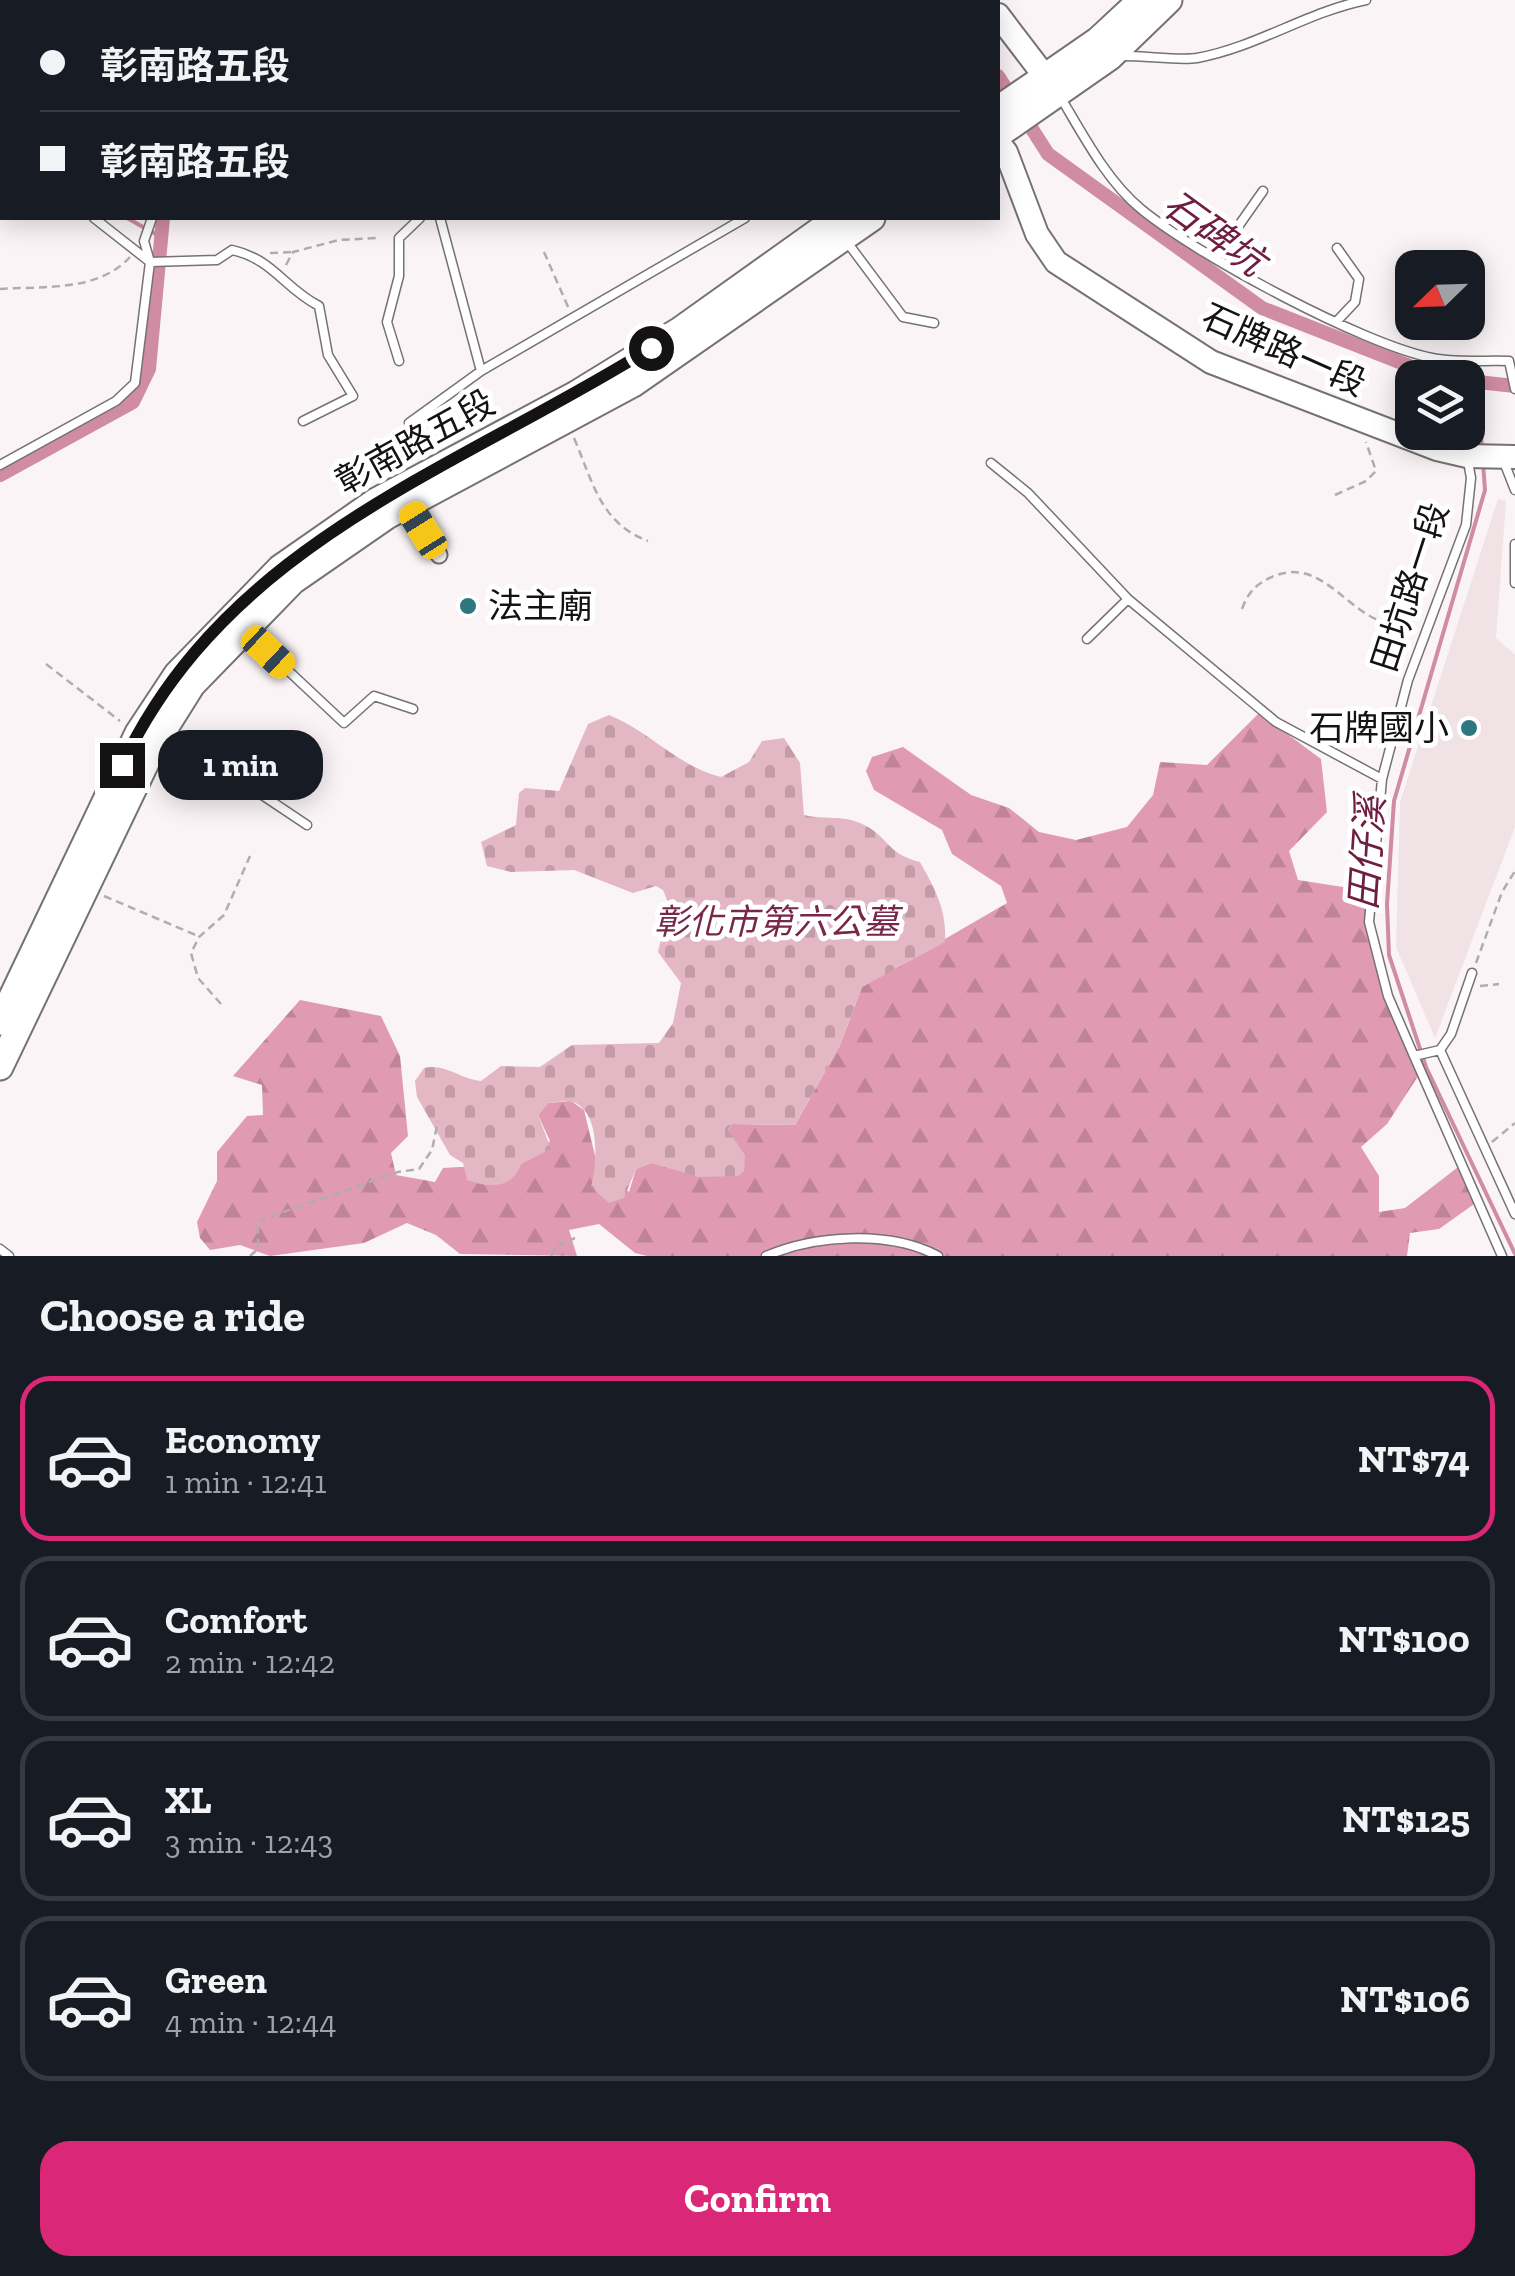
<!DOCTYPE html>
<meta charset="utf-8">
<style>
:root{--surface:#171b24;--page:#242831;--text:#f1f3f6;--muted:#9ea1a6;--line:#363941;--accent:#db2777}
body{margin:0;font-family:"Zilla Slab","Noto Sans TC",serif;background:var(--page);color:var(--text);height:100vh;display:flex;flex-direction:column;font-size:38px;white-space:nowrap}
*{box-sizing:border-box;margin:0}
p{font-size:32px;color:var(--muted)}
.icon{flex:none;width:55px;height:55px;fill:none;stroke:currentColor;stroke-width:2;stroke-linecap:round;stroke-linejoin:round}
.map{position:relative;height:1256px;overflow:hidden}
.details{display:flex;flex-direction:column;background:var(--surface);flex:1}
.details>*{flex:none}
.banner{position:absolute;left:0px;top:0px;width:1000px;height:220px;box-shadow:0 5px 25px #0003;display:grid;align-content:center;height:220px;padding:0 40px;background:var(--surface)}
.needle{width:65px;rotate:247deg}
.controls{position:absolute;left:1395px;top:250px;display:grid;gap:20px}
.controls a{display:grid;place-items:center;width:90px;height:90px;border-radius:20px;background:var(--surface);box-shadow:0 5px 25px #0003;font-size:50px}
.end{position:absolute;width:45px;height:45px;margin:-22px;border:12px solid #141212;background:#fff;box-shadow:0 0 0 5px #fff}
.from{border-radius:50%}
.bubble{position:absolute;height:70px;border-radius:30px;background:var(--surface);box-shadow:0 5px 25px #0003;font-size:32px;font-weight:700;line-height:70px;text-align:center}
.car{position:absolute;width:30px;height:60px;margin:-30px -15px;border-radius:12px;box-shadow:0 0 8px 2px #0007;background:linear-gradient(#f5c518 24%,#345 0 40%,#f5c518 0 76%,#345 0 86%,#f5c518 0)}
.banner b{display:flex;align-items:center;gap:35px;height:95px;font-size:38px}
.banner b+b{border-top:2px solid var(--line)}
.banner i{width:25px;height:25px;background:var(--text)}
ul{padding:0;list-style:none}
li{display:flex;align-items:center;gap:30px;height:165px;margin:0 20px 15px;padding:0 20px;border:5px solid var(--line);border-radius:30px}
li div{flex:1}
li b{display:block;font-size:38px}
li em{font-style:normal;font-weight:700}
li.selected{border-color:var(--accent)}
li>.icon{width:90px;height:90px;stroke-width:1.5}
h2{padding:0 40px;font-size:45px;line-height:120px}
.cta{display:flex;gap:20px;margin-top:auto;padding:20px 40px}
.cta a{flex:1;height:115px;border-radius:30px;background:var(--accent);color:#fff;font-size:40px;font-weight:700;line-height:115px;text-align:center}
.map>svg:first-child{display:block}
.built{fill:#f1e2e6}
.forest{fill:url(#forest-firs)}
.cemetery{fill:url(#cemetery-stones)}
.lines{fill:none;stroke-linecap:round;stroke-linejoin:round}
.stream{stroke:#d08ca2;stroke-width:4}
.canal{stroke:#d08ca2;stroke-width:14}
.lane-casing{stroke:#767172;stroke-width:11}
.street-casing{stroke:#767172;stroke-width:19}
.secondary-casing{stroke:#767172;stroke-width:26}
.primary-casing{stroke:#767172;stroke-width:29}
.path{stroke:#b1acad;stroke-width:2.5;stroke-dasharray:8 5;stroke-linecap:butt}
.lane{stroke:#fff;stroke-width:8}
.street{stroke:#fff;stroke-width:15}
.secondary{stroke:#fff;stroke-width:22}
.primary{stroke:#fff;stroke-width:25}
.route{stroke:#141212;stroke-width:12}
.poi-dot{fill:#2e7680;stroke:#fff;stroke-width:4}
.labels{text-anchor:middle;stroke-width:10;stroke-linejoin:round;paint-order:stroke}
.street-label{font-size:35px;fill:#141212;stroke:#fff}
.poi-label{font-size:35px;fill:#141212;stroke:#fff;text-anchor:start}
.park-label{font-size:35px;font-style:italic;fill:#772748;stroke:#fff}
.water-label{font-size:38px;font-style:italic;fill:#6e1e40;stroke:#fff}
</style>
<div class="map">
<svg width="1515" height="1256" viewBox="0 0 1515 1256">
<defs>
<pattern id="forest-firs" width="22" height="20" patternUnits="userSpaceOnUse" patternTransform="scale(2.5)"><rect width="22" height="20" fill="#e09bb2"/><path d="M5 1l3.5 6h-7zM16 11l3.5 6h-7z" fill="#bf8498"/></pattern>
<pattern id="cemetery-stones" width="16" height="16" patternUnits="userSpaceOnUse" patternTransform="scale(2.5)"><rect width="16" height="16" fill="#e4b7c5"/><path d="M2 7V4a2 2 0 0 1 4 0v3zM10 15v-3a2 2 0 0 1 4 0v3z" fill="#c39ca8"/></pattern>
</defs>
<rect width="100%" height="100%" fill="#faf4f6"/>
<path class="built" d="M1498,499L1506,501L1496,638L1515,655V827L1435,1038L1396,947L1400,802Z"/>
<path class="forest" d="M1259,713L1321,759L1327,812L1289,851L1298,880L1362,890L1380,975L1422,1070L1387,1124L1361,1147L1379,1176V1212L1405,1208L1462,1164L1477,1202L1439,1229L1410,1233L1407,1256H647L635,1253L599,1224L569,1230L577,1256L460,1254L436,1235L407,1223L364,1243L270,1256L240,1245L210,1250L200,1238L197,1222L217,1181V1152L247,1116L263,1115L262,1085L233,1076L300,1000L381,1016L400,1056L408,1136L391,1153L396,1175L435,1182L443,1168L521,1164L550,1141L538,1115L548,1103L571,1101L584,1110L597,1164L629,1192L636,1169L651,1163L667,1164L699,1177L732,1124L795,1125L840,1045L862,987L1007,903L1001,886L952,854L942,830L874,790L866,771L872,757L903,747L971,795L1009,808L1039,832L1076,840L1127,827L1153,795L1160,762L1207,765Z"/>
<path class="cemetery" d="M609,715C651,732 677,766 721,777L749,762L762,741L784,738L800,763L804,815C824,820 842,815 860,823C890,836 884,853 920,862C935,889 947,910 945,942L862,987L840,1045L795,1125L732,1124L728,1130L745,1155L744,1171L738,1176L699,1177L651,1163L636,1169L624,1198L609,1203L591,1187C597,1165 601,1112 573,1102C566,1100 555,1103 548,1103L538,1115L551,1149L521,1164C513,1189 489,1188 467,1180L463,1163L450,1155L417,1097L415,1081L424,1068C446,1063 459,1079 481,1081L501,1066L540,1067L572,1045L659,1043L673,1023L681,983L658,952L669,905L663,890L656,886L633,893L574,870L511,872L487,866L481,842L516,825L519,793L525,788L559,791L588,724Z"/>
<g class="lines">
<path class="stream" d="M0,173H2
M127,218L161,237
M1478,382L1482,449
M1483,463L1485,490L1394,801L1387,904L1389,955L1426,1067L1515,1254"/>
<path class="canal" d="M948,0L950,2
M457,2L458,0
M998,76L1048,154L1262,308L1440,378
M1468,381L1515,386
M0,475L133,402L149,369L163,218"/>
<defs>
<path id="lane" d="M832,1L835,2
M446,2L448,0
M1119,56C1142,55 1178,61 1197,58C1257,47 1307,12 1366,0
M1061,98C1083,135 1107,181 1141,209C1197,255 1362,344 1432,358C1456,363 1484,360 1509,361L1515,389
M94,218L150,262L217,260L232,250C273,259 284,288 319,306L328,355L353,396L303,421
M440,218L481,371L745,218
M847,242L903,317L934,323
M1337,248L1359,279L1355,302L1337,321
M1216,258L1263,191
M399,361L387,322L399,276V238L420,218
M409,423L481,371
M1468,461L1471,478L1466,525L1408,680L1382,779L1369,922L1388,996L1414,1056L1440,1050L1515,1214
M1504,462L1515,490
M991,463L1028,493L1128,599L1276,722L1382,779
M0,465L116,401L135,383L150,262L144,241L152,218
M1515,544V583
M247,632L344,723L374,696L413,709
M1087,639L1128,599
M168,732L307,825
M1440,1050L1451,1034L1472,973
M1414,1056L1502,1256
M0,1249L9,1256
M766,1256C815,1235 889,1230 938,1256"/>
<path id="street" d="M924,0L926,2
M407,498L439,555"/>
<path id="secondary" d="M985,0L987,2
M998,15L1056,91
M998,142L1006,152L1037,234L1056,262L1211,362L1437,449L1467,456L1515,457"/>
<path id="primary" d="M998,109L1098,40L1141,0
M998,135L1110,57L1169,0
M0,1022L138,733L177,674L280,568L376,501L576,394L680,330L837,218
M0,1067L155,744L192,685L293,581L387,516L633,384L872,218"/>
</defs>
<use href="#lane" class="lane-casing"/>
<use href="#street" class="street-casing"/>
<use href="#secondary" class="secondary-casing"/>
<use href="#primary" class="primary-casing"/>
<path class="path" d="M544,252L569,309
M270,253L292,252
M286,265L293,252L339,240L378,238
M0,289C44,286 98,292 130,257
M400,431L387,441L401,468
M574,438C593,482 600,523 648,541
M1335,495L1366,481L1376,471L1366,442
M1242,609C1248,592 1257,583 1274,576C1322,557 1346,613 1387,623C1396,625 1410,621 1419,621
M46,664L120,721
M104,896L198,936
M1476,963L1502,892L1515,871
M1480,986L1499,984
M221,1004L198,978L191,953L199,937L224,915L250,856
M1492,1142L1515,1123
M250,1256L258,1249V1221L398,1172L419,1169L432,1150L438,1121
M551,1256L558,1245L575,1238"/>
<use href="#lane" class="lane"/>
<use href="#street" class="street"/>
<use href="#secondary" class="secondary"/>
<use href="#primary" class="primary"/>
</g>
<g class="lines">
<path class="route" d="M122,765C228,541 456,470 651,348"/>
</g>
<g class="poi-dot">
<circle cx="468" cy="606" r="10"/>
<circle cx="1469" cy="728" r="10"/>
</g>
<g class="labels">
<g class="street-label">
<text transform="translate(1284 350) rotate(24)" y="12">石牌路一段</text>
<text transform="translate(415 442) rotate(-29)" y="12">彰南路五段</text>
<text transform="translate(1410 587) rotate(-72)" y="12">田坑路一段</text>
</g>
<g class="poi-label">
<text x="488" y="618">法主廟</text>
<text x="1449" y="740" text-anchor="end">石牌國小</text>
</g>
<g class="park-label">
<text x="776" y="934">彰化市第六公墓</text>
</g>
<g class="water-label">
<text transform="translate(1214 233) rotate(36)" y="13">石碑坑</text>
<text transform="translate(1367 853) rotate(-86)" y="13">田仔溪</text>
</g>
</g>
</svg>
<div class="controls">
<a><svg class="needle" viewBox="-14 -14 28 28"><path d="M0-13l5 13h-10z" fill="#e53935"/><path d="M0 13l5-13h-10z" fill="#9ea1a6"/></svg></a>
<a><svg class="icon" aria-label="layers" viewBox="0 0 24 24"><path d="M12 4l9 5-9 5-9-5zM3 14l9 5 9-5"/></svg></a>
</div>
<i class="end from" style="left:651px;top:348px"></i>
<i class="end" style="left:122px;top:765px"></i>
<div class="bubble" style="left:158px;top:730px;width:165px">1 min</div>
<i class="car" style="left:423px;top:530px;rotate:328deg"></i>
<i class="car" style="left:268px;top:652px;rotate:133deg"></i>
<div class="banner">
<b><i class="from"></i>彰南路五段</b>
<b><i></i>彰南路五段</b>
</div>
</div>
<section class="details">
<h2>Choose a ride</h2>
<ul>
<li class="selected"><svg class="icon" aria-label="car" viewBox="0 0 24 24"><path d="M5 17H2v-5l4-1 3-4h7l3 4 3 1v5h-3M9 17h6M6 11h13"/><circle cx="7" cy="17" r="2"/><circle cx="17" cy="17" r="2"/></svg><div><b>Economy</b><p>1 min · 12:41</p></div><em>NT$74</em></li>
<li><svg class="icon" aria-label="car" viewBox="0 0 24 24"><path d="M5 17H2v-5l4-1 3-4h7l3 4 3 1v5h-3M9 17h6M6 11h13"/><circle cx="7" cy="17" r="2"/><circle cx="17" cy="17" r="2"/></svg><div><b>Comfort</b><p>2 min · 12:42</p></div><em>NT$100</em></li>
<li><svg class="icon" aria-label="car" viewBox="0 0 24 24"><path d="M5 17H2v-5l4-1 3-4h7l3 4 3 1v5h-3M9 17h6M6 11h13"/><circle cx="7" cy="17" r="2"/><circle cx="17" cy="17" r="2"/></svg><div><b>XL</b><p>3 min · 12:43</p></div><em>NT$125</em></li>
<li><svg class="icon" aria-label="car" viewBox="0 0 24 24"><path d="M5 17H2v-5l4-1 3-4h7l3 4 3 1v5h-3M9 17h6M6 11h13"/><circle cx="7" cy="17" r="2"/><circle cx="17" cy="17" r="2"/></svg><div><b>Green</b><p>4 min · 12:44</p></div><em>NT$106</em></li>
</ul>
<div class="cta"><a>Confirm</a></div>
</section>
